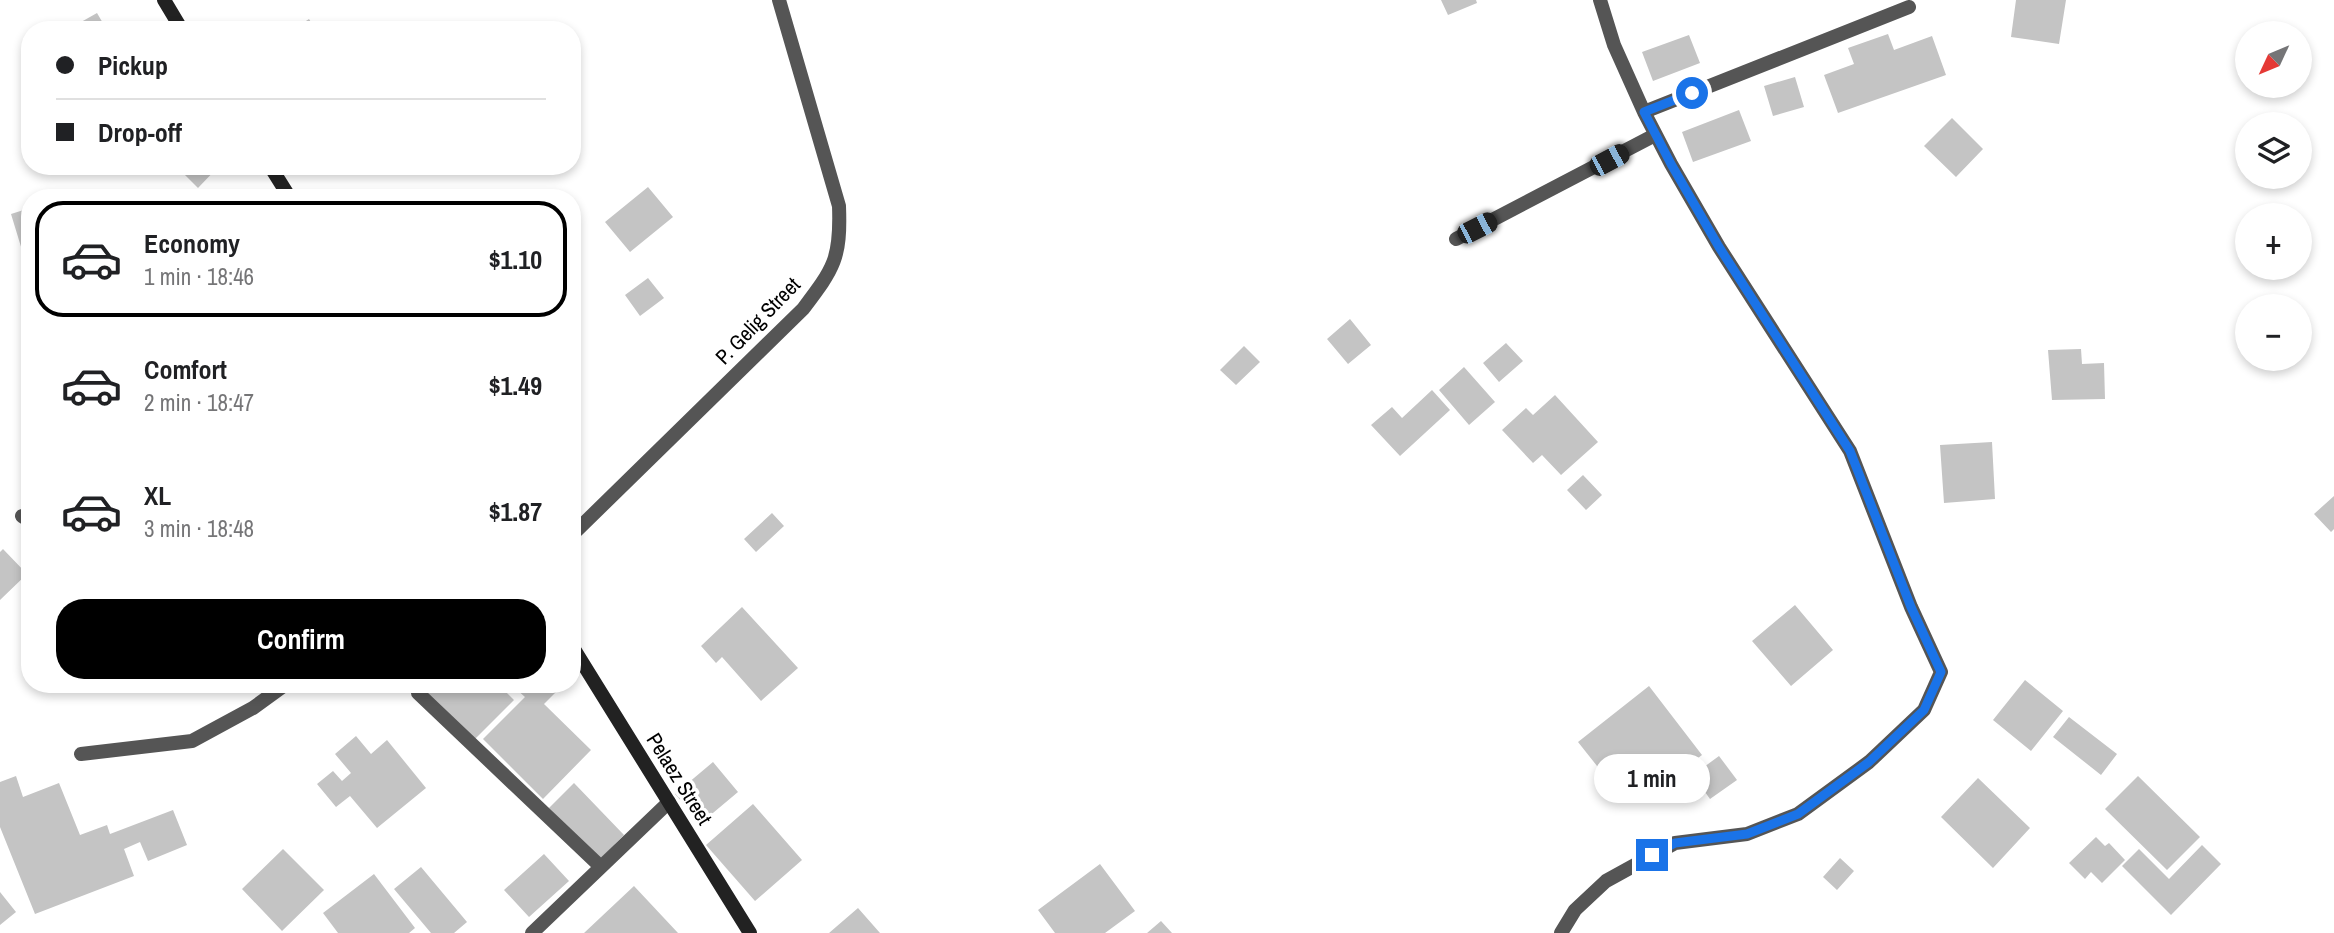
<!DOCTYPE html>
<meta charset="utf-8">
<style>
:root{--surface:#fff;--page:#f2f2f2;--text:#202124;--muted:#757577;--line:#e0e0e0;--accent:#000}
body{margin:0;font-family:"Archivo Narrow",sans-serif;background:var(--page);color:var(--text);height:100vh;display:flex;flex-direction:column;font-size:26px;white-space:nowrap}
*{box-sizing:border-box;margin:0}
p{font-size:23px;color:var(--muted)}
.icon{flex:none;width:38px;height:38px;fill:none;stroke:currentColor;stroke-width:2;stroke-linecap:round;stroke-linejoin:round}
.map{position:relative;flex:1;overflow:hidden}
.details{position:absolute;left:21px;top:189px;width:560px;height:504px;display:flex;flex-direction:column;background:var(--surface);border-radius:28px;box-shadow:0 4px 10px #0003}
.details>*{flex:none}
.hud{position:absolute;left:21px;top:21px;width:560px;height:154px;border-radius:28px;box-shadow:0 4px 10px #0003;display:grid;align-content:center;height:154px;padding:0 35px;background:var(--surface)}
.needle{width:46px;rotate:226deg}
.buttons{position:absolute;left:2235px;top:21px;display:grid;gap:14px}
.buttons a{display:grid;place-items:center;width:77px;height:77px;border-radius:50%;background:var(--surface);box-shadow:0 4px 10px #0003;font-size:35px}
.end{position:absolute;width:32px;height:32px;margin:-16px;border:9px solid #1a73e8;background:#fff;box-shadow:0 0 0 4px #fff}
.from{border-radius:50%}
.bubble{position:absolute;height:49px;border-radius:24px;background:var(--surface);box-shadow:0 4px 10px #0003;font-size:23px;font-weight:700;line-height:49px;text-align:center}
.car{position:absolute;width:21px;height:42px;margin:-21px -10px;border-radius:9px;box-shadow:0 0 5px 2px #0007;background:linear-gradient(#222 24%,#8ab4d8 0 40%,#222 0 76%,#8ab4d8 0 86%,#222 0)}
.hud b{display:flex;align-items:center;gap:24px;height:66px;font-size:26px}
.hud b+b{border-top:2px solid var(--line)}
.hud i{width:18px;height:18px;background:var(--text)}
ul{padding:12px 0 0;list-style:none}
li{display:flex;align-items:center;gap:21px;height:116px;margin:0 14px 10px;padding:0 21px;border:4px solid transparent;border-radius:28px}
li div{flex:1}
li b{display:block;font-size:26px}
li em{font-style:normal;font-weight:700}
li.on{border-color:var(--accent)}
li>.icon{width:63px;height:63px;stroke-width:1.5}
.primary-button{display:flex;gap:14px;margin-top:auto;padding:14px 35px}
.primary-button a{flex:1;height:80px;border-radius:28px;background:var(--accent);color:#fff;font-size:28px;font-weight:700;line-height:80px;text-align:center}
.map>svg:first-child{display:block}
.building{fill:#c4c4c4}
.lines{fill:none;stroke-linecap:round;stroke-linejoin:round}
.lane{stroke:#555;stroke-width:14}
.street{stroke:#555;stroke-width:14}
.secondary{stroke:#222;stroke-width:14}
.route{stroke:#1a73e8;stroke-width:9}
.labels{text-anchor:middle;stroke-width:7;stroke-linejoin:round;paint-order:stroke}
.street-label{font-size:21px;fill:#000;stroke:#fff}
</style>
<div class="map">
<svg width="2334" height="933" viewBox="0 0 2334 933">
<rect width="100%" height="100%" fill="#fff"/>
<path class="building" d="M1441,0H1476L1477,3L1448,15Z
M2016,0H2066L2059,44L2011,37Z
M97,13L107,30H67L74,26Z
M309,19L316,30H292Z
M1888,34L1894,50L1932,36L1946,75L1838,113L1824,75L1854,64L1848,48Z
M1689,35L1700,63L1653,81L1642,52Z
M1795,77L1804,107L1773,116L1764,86Z
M1739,110L1751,141L1693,162L1682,132Z
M1952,118L1983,149L1956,177L1924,146Z
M176,166H219L198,188Z
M648,187L673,217L630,252L605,222Z
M30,208V273H29L11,214Z
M648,278L664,298L640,316L625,295Z
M1350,319L1371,345L1348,364L1327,339Z
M1506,343L1523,361L1499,382L1483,363Z
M1244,346L1260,362L1236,385L1220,370Z
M2081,349L2082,364L2104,363L2105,399L2052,400L2048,350Z
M1464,367L1495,402L1469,425L1439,390Z
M1432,390L1450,410L1400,456L1371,425L1392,407L1402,418Z
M1555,395L1598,442L1561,475L1542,455L1533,463L1502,430L1526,408L1533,415Z
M1992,442L1995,499L1944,503L1940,445Z
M1583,475L1602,495L1586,510L1567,490Z
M2334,496V529L2331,532L2314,514Z
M772,513L784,526L756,552L744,539Z
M3,549L27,574L0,600V552Z
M1795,605L1833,650L1791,686L1752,641Z
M742,607L798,668L761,701L722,657L716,663L701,646Z
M2025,680L2063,711L2031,751L1993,720Z
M418,684H498L514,700L474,740Z
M519,684H564L544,704L591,750L543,799L483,739L525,697L515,688Z
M1649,686L1702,755L1675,776L1667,766L1624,800L1578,742Z
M2069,717L2117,754L2101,775L2053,737Z
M356,736L371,754L387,740L426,788L377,828L350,796L336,807L317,784L333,771L342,781L351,773L335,754Z
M1719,756L1737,780L1710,799L1693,775Z
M713,762L738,792L701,823L675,794Z
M16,776L23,797L59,783L80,835L107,825L110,834L173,810L187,845L148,861L140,842L124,849L134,876L35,914L0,827V782Z
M2138,776L2200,837L2167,870L2105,809Z
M1978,778L2030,828L1993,868L1941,817Z
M574,783L624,835L599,860L549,808Z
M753,804L802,860L755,901L706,845Z
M2096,837L2105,846L2109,843L2125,860L2102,883L2091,872L2085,879L2069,863Z
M2202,845L2221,864L2171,915L2122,866L2139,849L2169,879Z
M283,849L324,890L282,931L242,889Z
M544,854L569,881L529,917L504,890Z
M1840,858L1854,871L1837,890L1823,877Z
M1100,864L1135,911L1105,933H1055L1038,910Z
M421,867L467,922L454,933H431L394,889Z
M374,874L415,928L409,933H338L323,913Z
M634,886L678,933H584Z
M0,892L16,912L0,925Z
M858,908L880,933H829Z
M1161,921L1172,933H1147Z"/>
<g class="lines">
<path class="lane" d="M1456,239L1655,135
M418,693L601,867
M532,933L669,802"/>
<path class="street" d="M1644,112L1909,7
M22,516L30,521
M572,535L803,309C834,268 841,259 839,206L779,0
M81,754L192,741L253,708L286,684
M1561,933L1575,910L1606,881L1675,843L1747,834L1798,814L1869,762L1924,710L1941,672L1911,607L1850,451L1719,247L1671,164L1644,112L1614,45L1600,0"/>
<path class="secondary" d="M164,0L182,30
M270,166L290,198
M572,646L750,933"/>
</g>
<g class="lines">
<path class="route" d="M1652,855L1675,843L1747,834L1798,814L1869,762L1924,710L1941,672L1911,607L1850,451L1719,247L1671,164L1644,112L1692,93"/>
</g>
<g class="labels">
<g class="street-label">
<text transform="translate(758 321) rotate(-46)" y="7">P. Gelig Street</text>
<text transform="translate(679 779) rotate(58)" y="7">Pelaez Street</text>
</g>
</g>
</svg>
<div class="buttons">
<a><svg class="needle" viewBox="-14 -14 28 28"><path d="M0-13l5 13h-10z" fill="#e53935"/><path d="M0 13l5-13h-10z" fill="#757577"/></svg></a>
<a><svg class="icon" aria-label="layers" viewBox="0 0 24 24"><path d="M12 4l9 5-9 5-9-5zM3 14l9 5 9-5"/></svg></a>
<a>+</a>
<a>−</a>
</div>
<i class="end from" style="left:1692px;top:93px"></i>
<i class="end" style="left:1652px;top:855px"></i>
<div class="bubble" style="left:1594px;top:754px;width:116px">1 min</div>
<i class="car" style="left:1609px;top:160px;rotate:62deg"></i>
<i class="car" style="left:1477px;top:228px;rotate:63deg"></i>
<div class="hud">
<b><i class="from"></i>Pickup</b>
<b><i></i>Drop-off</b>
</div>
<section class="details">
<ul>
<li class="on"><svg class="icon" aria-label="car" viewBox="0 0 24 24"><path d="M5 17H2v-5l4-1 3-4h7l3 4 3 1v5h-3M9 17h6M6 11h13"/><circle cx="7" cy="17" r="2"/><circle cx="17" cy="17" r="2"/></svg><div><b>Economy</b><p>1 min · 18:46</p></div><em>$1.10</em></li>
<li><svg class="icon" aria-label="car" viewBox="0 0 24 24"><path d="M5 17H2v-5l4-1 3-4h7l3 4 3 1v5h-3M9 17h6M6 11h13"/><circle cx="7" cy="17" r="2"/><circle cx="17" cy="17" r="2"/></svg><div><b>Comfort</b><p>2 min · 18:47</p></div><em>$1.49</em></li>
<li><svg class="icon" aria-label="car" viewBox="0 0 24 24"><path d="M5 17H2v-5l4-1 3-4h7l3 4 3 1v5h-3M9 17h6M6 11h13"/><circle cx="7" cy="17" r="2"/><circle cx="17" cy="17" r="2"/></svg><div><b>XL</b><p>3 min · 18:48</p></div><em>$1.87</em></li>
</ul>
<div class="primary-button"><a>Confirm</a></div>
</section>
</div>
